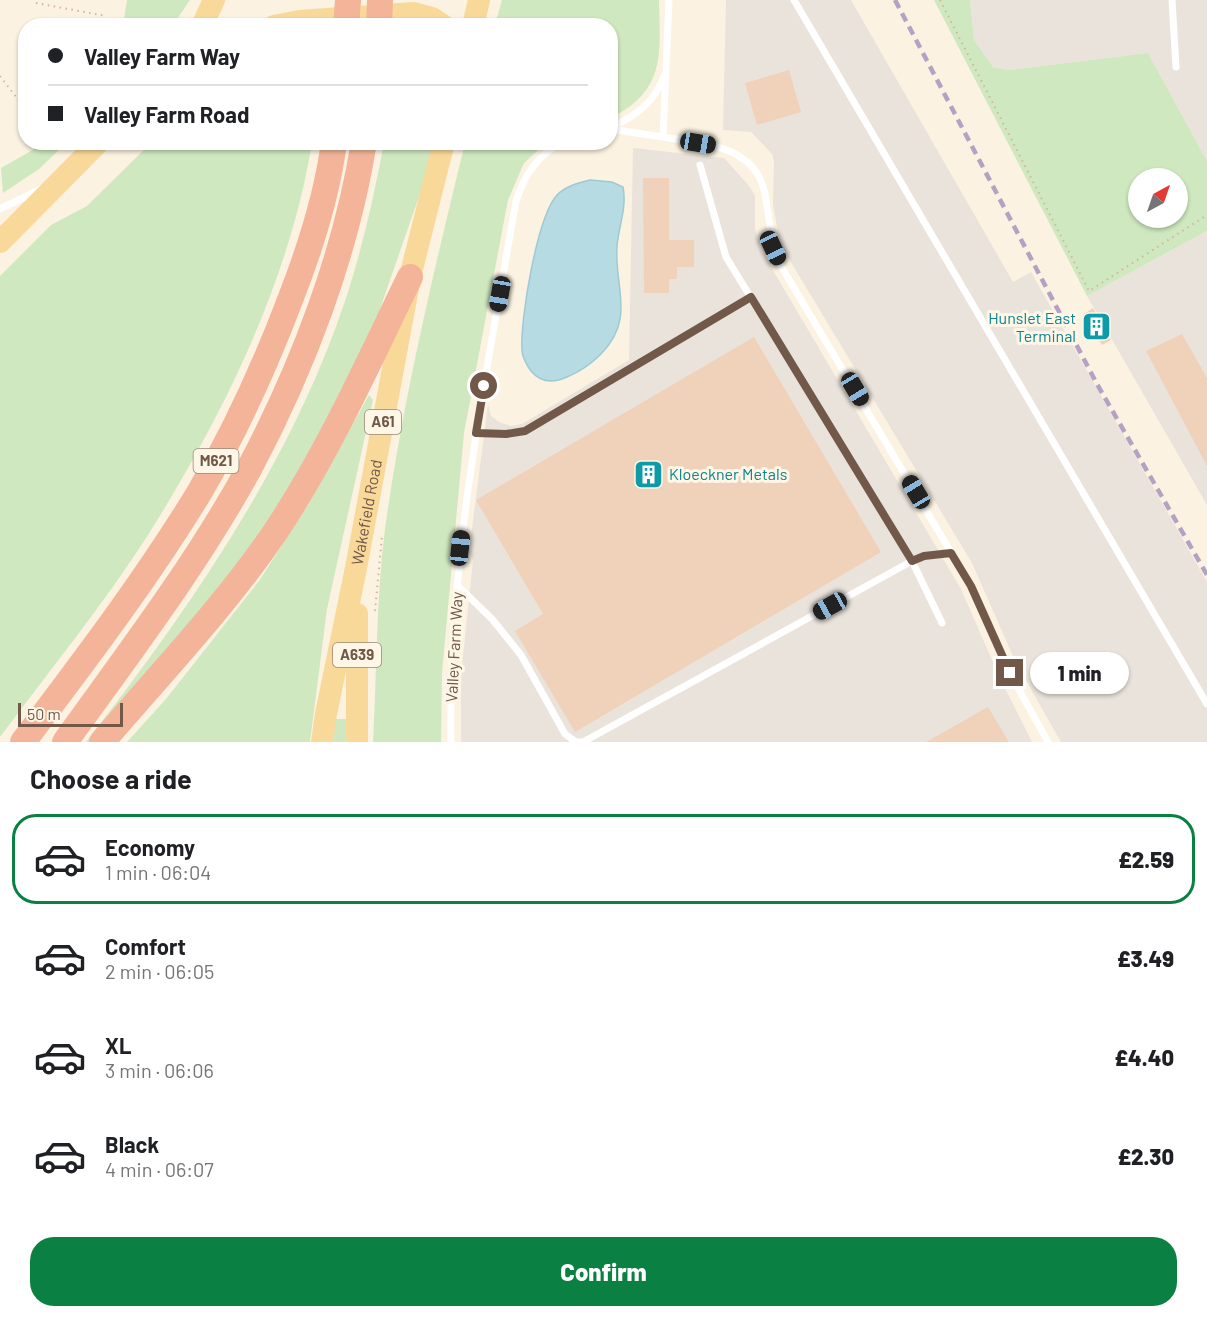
<!DOCTYPE html>
<meta charset="utf-8">
<style>
:root{--surface:#fff;--page:#f2f2f2;--text:#202124;--muted:#757577;--line:#e0e0e0;--accent:#0b8043}
body{margin:0;font-family:Barlow,sans-serif;background:var(--page);color:var(--text);height:100vh;display:flex;flex-direction:column;font-size:22px;white-space:nowrap}
*{box-sizing:border-box;margin:0}
p{font-size:20px;color:var(--muted)}
.icon{flex:none;width:33px;height:33px;fill:none;stroke:currentColor;stroke-width:2;stroke-linecap:round;stroke-linejoin:round}
.map{position:relative;height:742px;overflow:hidden}
.side{display:flex;flex-direction:column;background:var(--surface);flex:1}
.side>*{flex:none}
.guide{position:absolute;left:18px;top:18px;width:600px;height:132px;border-radius:24px;box-shadow:0 2px 4px #0004;display:grid;align-content:center;height:132px;padding:0 30px;background:var(--surface)}
.needle{width:39px;rotate:40deg}
.fabs{position:absolute;left:1128px;top:168px;display:grid;gap:12px}
.fabs a{display:grid;place-items:center;width:60px;height:60px;border-radius:50%;background:var(--surface);box-shadow:0 2px 4px #0004;font-size:30px}
.scale{position:absolute;left:18px;bottom:15px;width:105px;box-sizing:border-box;padding-left:6px;border:3px solid #715849;border-top:0;font-size:16px;line-height:21px;white-space:nowrap;color:#715849;-webkit-text-stroke:4px #fef6e6;paint-order:stroke}
.end{position:absolute;width:27px;height:27px;margin:-14px;border:8px solid #715849;background:#fff;box-shadow:0 0 0 3px #fff}
.from{border-radius:50%}
.bubble{position:absolute;height:42px;border-radius:21px;background:var(--surface);box-shadow:0 2px 4px #0004;font-size:20px;font-weight:800;line-height:42px;text-align:center}
.car{position:absolute;width:18px;height:36px;margin:-18px -9px;border-radius:8px;box-shadow:0 0 4px 2px #0007;background:linear-gradient(#222 24%,#8ab4d8 0 40%,#222 0 76%,#8ab4d8 0 86%,#222 0)}
.guide b{display:flex;align-items:center;gap:21px;height:57px;font-size:22px}
.guide b+b{border-top:2px solid var(--line)}
.guide i{width:15px;height:15px;background:var(--text)}
ul{padding:0;list-style:none}
li{display:flex;align-items:center;gap:18px;height:90px;margin:0 12px 9px;padding:0 18px;border:3px solid transparent;border-radius:24px}
li div{flex:1}
li b{display:block;font-size:22px}
li em{font-style:normal;font-weight:800}
li.selected{border-color:var(--accent)}
li>.icon{width:54px;height:54px;stroke-width:1.5}
h2{padding:0 30px;font-size:27px;line-height:72px}
.primary-button{display:flex;gap:12px;margin-top:auto;padding:12px 30px}
.primary-button a{flex:1;height:69px;border-radius:24px;background:var(--accent);color:#fff;font-size:24px;font-weight:800;line-height:69px;text-align:center}
.map>svg:first-child{display:block}
.industrial{fill:#eae3dc}
.green{fill:#cfe8c0;fill-rule:evenodd}
.water{fill:#b6dbe3;stroke:#9dcad5;stroke-width:1.5}
.building{fill:#f0d1b9}
.lines{fill:none;stroke-linecap:round;stroke-linejoin:round}
.path{stroke:#d4b49d;stroke-width:2;stroke-dasharray:1.5 4.5;stroke-linecap:butt}
.service{stroke:#fff;stroke-width:7}
.primary{stroke:#f8d99a;stroke-width:22}
.motorway{stroke:#f4b499;stroke-width:26}
.rail{stroke:#b4a1c3;stroke-width:4.5;stroke-dasharray:9 6;stroke-linecap:butt}
.route{stroke:#715849;stroke-width:8}
.labels{text-anchor:middle;stroke-width:6;stroke-linejoin:round;paint-order:stroke}
.shield{fill:#fef6e6;stroke:#9b8778;stroke-width:1.5}
.shield-label{font-size:15px;font-weight:bold;fill:#715849}
.culture-label{font-size:16px;fill:#0d838f;stroke:#fef6e6;text-anchor:end}
.street-label{font-size:16px;fill:#715849;stroke:#fef6e6}
</style>
<div class="map">
<svg width="1207" height="742" viewBox="0 0 1207 742">
<rect width="100%" height="100%" fill="#fbf2e1"/>
<path class="industrial" d="M726,0H851L1013,282L1031,272L1207,582V742H1061L1016,663L972,563L780,244L773,205L774,162L772,154L751,132L723,130Z
M970,0H1207V161L1148,53L1009,70L993,67L974,40Z
M633,148L724,158L750,187L755,196V229L761,250L961,589L999,676L1032,742H461V676L473,560L469,552L488,404L491,416L499,422L511,426L522,424L629,360Z
M1207,231V505L1087,296Z"/>
<path class="green" d="M127,0H190L173,25H123Z
M502,0H659C660,55 666,90 611,118L610,26L495,25Z
M934,0H970L974,40L993,67L1009,70L1148,53L1207,161V231L1087,296ZM1138,178H1178V218H1138Z
M45,143H66L39,169L3,193L1,168Z
M151,143H312C289,283 223,415 148,535C103,605 50,670 0,737V276L51,225L87,206Z
M384,143H433L424,182L373,329L344,394L257,541L94,742H86C190,608 291,463 345,301C362,250 374,196 384,143Z
M465,143H546L524,163L508,200L464,433L442,673L441,742H373C377,671 376,599 385,529C403,399 434,270 465,143Z
M369,395L373,400L327,609L310,742H127L166,699L259,581L308,505Z
M334,719H348L349,742H331Z"/>
<path class="water" d="M590,180L612,182L623,187C627,207 619,225 617,246C614,288 636,318 601,354C592,363 579,372 567,377C554,383 541,383 531,371C527,366 522,356 522,350C520,320 537,217 557,195C566,186 578,183 590,180Z"/>
<path class="building" d="M789,70L801,112L757,125L745,83Z
M643,178H669V240H694V267H677V279H669V293H644Z
M1093,308L1111,340L1102,345L1084,314Z
M1182,334L1207,378V466L1146,351Z
M754,337L881,552L575,732L515,631L543,614L476,500Z
M988,707L1009,742H926Z"/>
<g class="lines">
<path class="path" d="M940,0L1089,291L1207,215
M36,3L106,16
M0,76L26,110
M375,611L382,536"/>
<path class="service" d="M669,0L663,137C702,144 755,144 765,194C770,220 770,242 781,266L971,586L1010,673L1048,742
M794,0L1207,704
M1172,0L1176,67
M610,128C636,116 655,102 665,74
M610,129L663,137
M700,165L726,257L912,561L942,623
M0,209L41,189
M476,433L506,434L525,431L751,297
M457,585L492,619L521,655L565,734L576,742H583L912,561L924,556L951,553
M451,742C448,559 485,381 516,201C525,174 537,156 562,142"/>
<g class="primary">
<path d="M202,26L214,0"/>
<path d="M274,26L299,21L414,13L432,18L444,26"/>
<path d="M473,26L479,0"/>
<path d="M0,242L99,142"/>
<path d="M357,614V742"/>
<path id="s1" d="M322,742L326,714L356,568L410,277L444,142"/>
</g>
<path class="motorway" d="M346,26L348,0
M379,26L380,0
M23,742C84,661 146,580 199,493C235,432 265,366 290,300C310,249 327,197 334,142
M65,742C129,653 197,564 250,467C303,367 346,254 364,142
M102,742C161,673 225,606 276,531C329,451 368,363 410,277"/>
<path class="rail" d="M895,0L1097,384L1207,575"/>
</g>
<g class="lines">
<path class="route" d="M484,386L476,433L506,434L525,431L751,297L912,561L924,556L951,553L971,586L1010,673"/>
</g>
<defs>
<symbol id="building-square" viewBox="-11 -11 22 22"><rect x="-9" y="-9" width="18" height="18" rx="4" fill="#0f9aa8" stroke="#fef6e6"/><path d="M-4-6H4V6H1V3H-1V6H-4ZM-2.5-4.3h1.7v1.8h-1.7ZM.8-4.3h1.7v1.8H.8ZM-2.5-1h1.7V.8h-1.7ZM.8-1h1.7V.8H.8Z" fill="#fff"/></symbol>
</defs>
<g fill-rule="evenodd">
<use href="#building-square" x="1080" y="310" width="33" height="33"/>
<use href="#building-square" x="632" y="458" width="33" height="33"/>
</g>
<g class="labels">
<g class="shield">
<rect x="365" y="410" width="36" height="24" rx="4.5"/>
<rect x="193.5" y="449" width="45" height="24" rx="4.5"/>
<rect x="333" y="643" width="48" height="24" rx="4.5"/>
</g>
<g class="shield-label">
<text x="383" y="427">A61</text>
<text x="216" y="466">M621</text>
<text x="357" y="660">A639</text>
</g>
<g class="culture-label">
<text x="1076" y="324">Hunslet East<tspan x="1076" dy="18">Terminal</tspan></text>
<text x="669" y="480" text-anchor="start">Kloeckner Metals</text>
</g>
<g class="street-label">
<text dy="6" stroke="none"><textPath href="#s1" startOffset="234">Wakefield Road</textPath></text>
<text transform="translate(454 647) rotate(-87)" y="6">Valley Farm Way</text>
</g>
</g>
</svg>
<div class="fabs">
<a><svg class="needle" viewBox="-14 -14 28 28"><path d="M0-13l5 13h-10z" fill="#e53935"/><path d="M0 13l5-13h-10z" fill="#757577"/></svg></a>
</div>
<div class="scale">50 m</div>
<i class="end from" style="left:484px;top:386px"></i>
<i class="end" style="left:1010px;top:673px"></i>
<div class="bubble" style="left:1030px;top:652px;width:99px">1 min</div>
<i class="car" style="left:698px;top:143px;rotate:99deg"></i>
<i class="car" style="left:773px;top:248px;rotate:155deg"></i>
<i class="car" style="left:500px;top:294px;rotate:190deg"></i>
<i class="car" style="left:855px;top:389px;rotate:149deg"></i>
<i class="car" style="left:916px;top:492px;rotate:329deg"></i>
<i class="car" style="left:460px;top:548px;rotate:6deg"></i>
<i class="car" style="left:830px;top:606px;rotate:241deg"></i>
<div class="guide">
<b><i class="from"></i>Valley Farm Way</b>
<b><i></i>Valley Farm Road</b>
</div>
</div>
<section class="side">
<h2>Choose a ride</h2>
<ul>
<li class="selected"><svg class="icon" aria-label="car" viewBox="0 0 24 24"><path d="M5 17H2v-5l4-1 3-4h7l3 4 3 1v5h-3M9 17h6M6 11h13"/><circle cx="7" cy="17" r="2"/><circle cx="17" cy="17" r="2"/></svg><div><b>Economy</b><p>1 min · 06:04</p></div><em>£2.59</em></li>
<li><svg class="icon" aria-label="car" viewBox="0 0 24 24"><path d="M5 17H2v-5l4-1 3-4h7l3 4 3 1v5h-3M9 17h6M6 11h13"/><circle cx="7" cy="17" r="2"/><circle cx="17" cy="17" r="2"/></svg><div><b>Comfort</b><p>2 min · 06:05</p></div><em>£3.49</em></li>
<li><svg class="icon" aria-label="car" viewBox="0 0 24 24"><path d="M5 17H2v-5l4-1 3-4h7l3 4 3 1v5h-3M9 17h6M6 11h13"/><circle cx="7" cy="17" r="2"/><circle cx="17" cy="17" r="2"/></svg><div><b>XL</b><p>3 min · 06:06</p></div><em>£4.40</em></li>
<li><svg class="icon" aria-label="car" viewBox="0 0 24 24"><path d="M5 17H2v-5l4-1 3-4h7l3 4 3 1v5h-3M9 17h6M6 11h13"/><circle cx="7" cy="17" r="2"/><circle cx="17" cy="17" r="2"/></svg><div><b>Black</b><p>4 min · 06:07</p></div><em>£2.30</em></li>
</ul>
<div class="primary-button"><a>Confirm</a></div>
</section>
